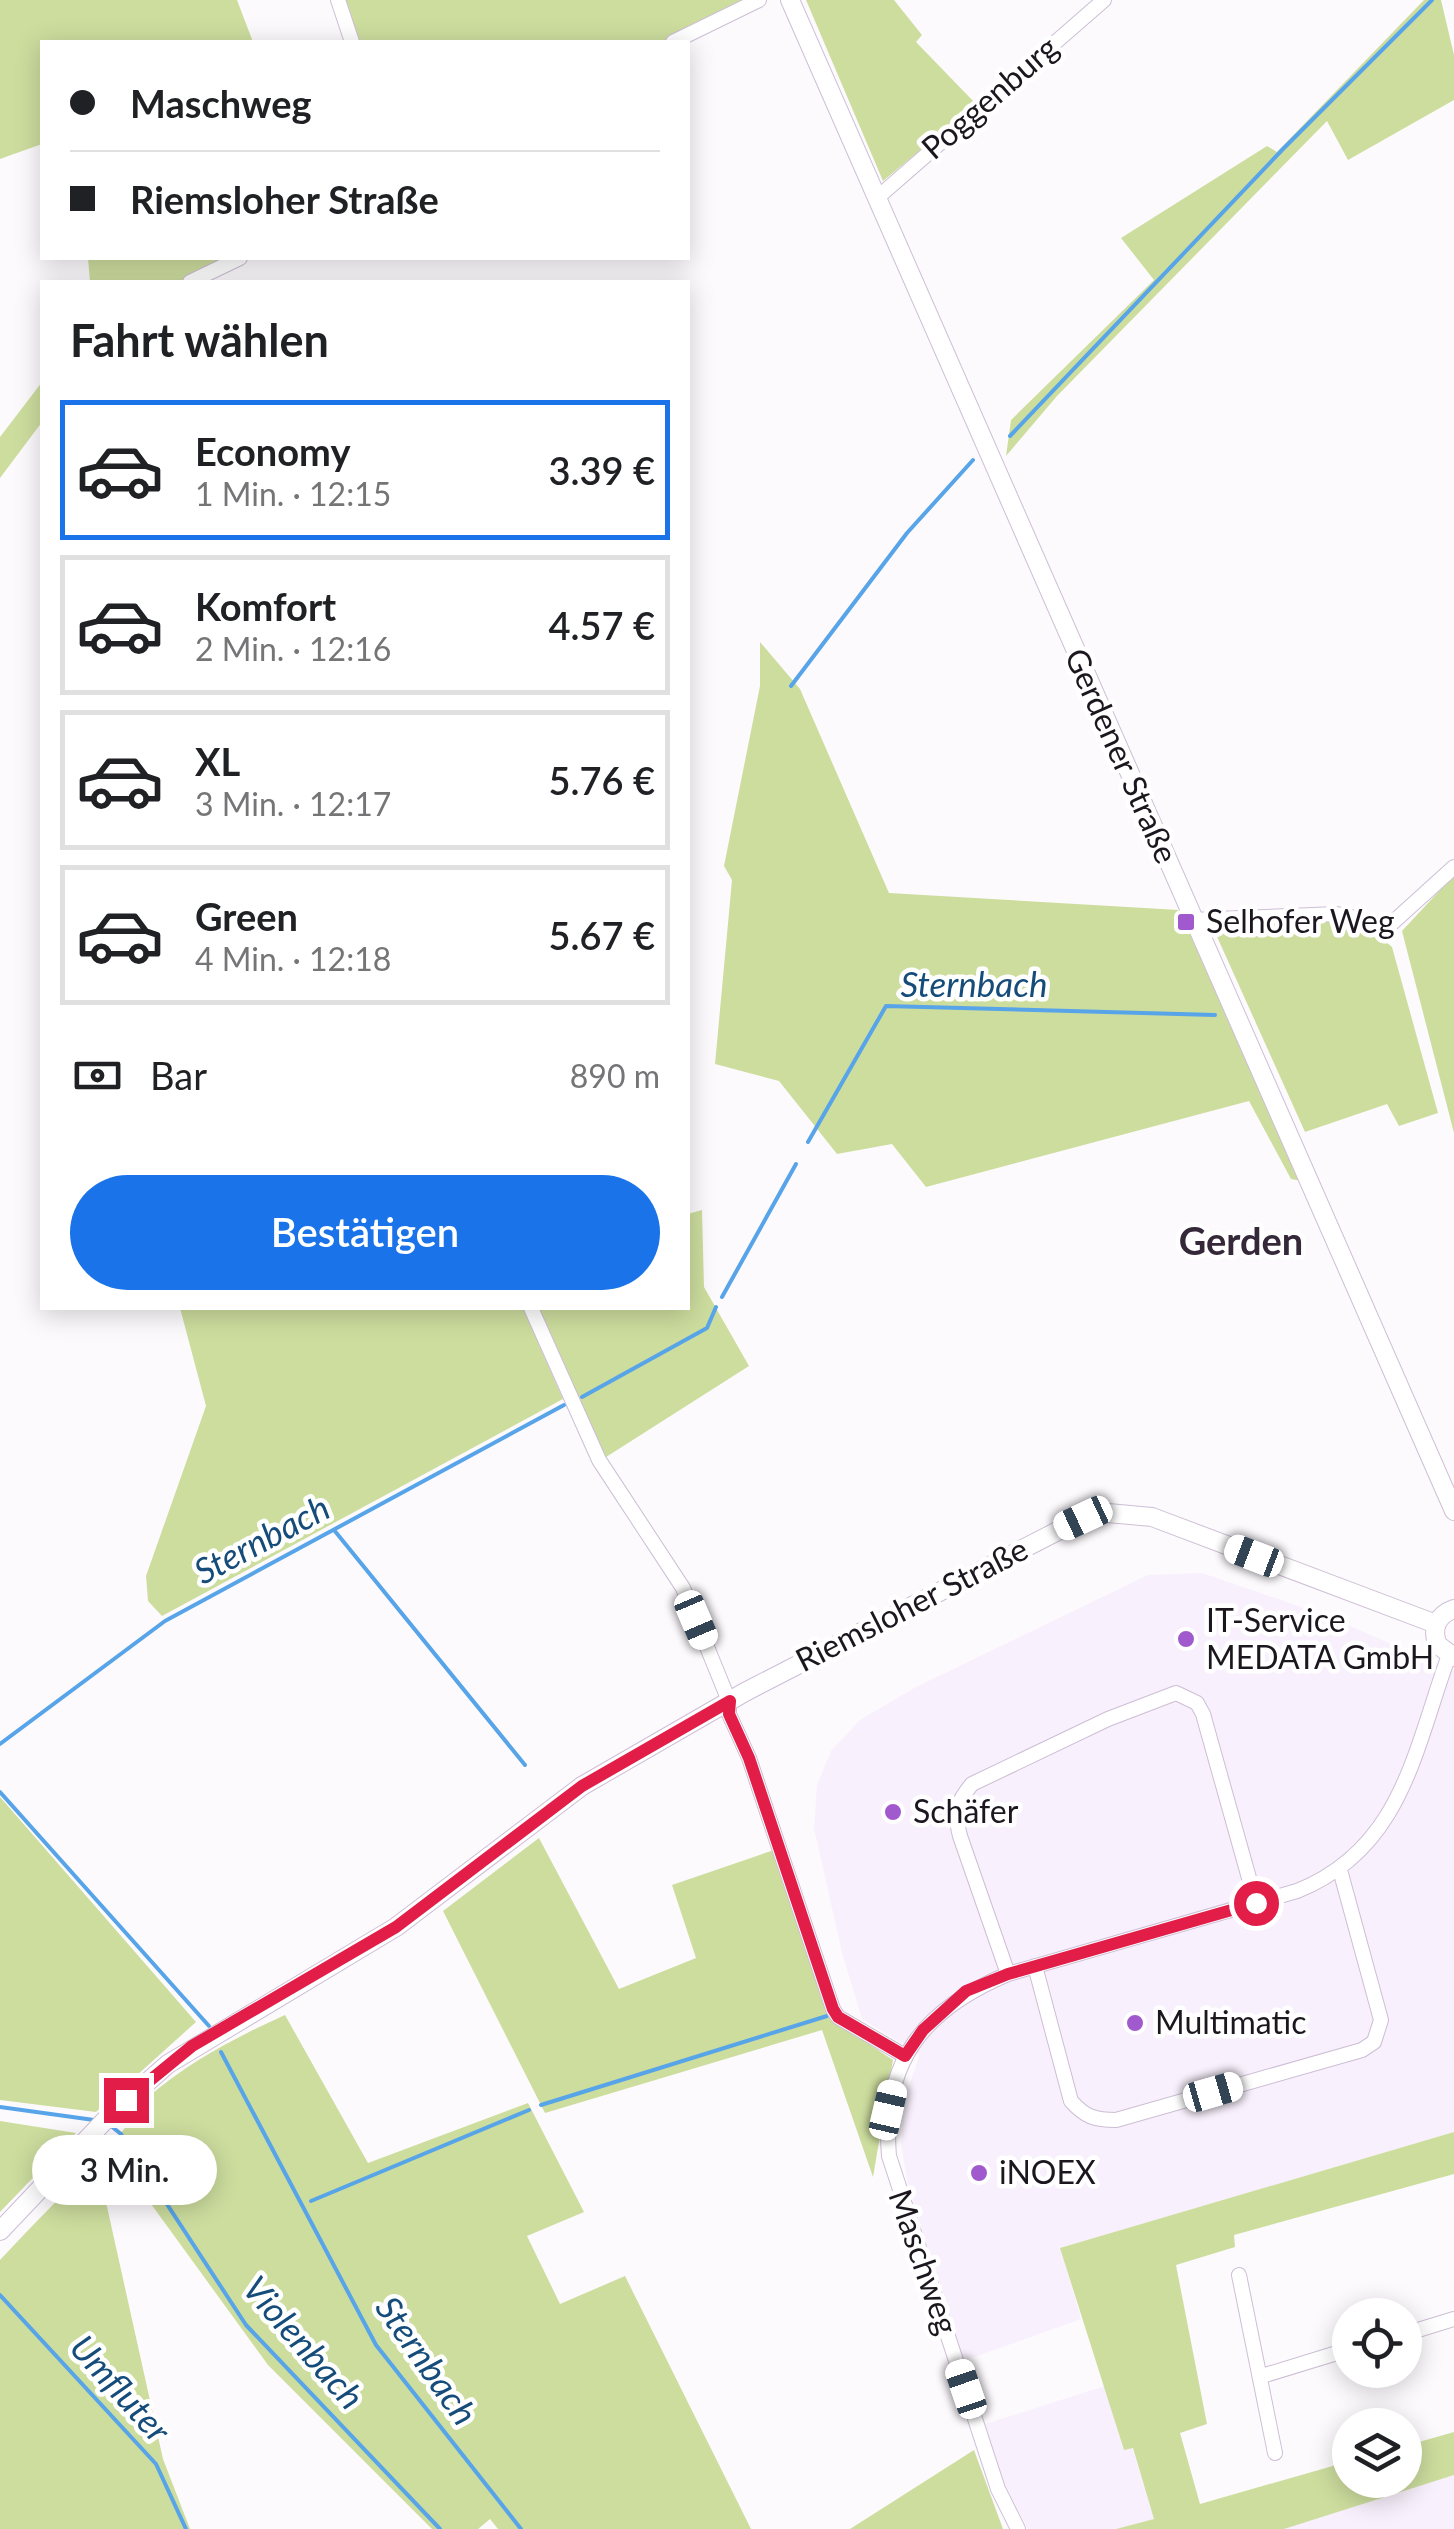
<!DOCTYPE html>
<html lang="de">
<meta charset="utf-8">
<style>
:root{--surface:#fff;--page:#f2f2f2;--text:#202124;--muted:#757577;--line:#e0e0e0;--accent:#1a73e8}
body{margin:0;font-family:Lato,sans-serif;background:var(--page);color:var(--text);height:100vh;display:flex;flex-direction:column;font-size:38px;white-space:nowrap}
*{box-sizing:border-box;margin:0}
p{font-size:32px;color:var(--muted)}
.icon{flex:none;width:55px;height:55px;fill:none;stroke:currentColor;stroke-width:2;stroke-linecap:round;stroke-linejoin:round}
.map{position:relative;flex:1;overflow:hidden}
.panel{position:absolute;left:40px;top:280px;width:650px;height:1030px;display:flex;flex-direction:column;background:var(--surface);border-radius:0px;box-shadow:0 5px 25px #0003}
.panel>*{flex:none}
.hud{position:absolute;left:40px;top:40px;width:650px;height:220px;border-radius:0px;box-shadow:0 5px 25px #0003;display:grid;align-content:center;height:220px;padding:0 30px;background:var(--surface)}
.controls{position:absolute;left:1332px;top:2298px;display:grid;gap:20px}
.controls a{display:grid;place-items:center;width:90px;height:90px;border-radius:50%;background:var(--surface);box-shadow:0 5px 25px #0003;font-size:50px}
.end{position:absolute;width:45px;height:45px;margin:-22px;border:12px solid #e11d48;background:#fff;box-shadow:0 0 0 5px #fff}
.from{border-radius:50%}
.bubble{position:absolute;height:70px;border-radius:35px;background:var(--surface);box-shadow:0 5px 25px #0003;font-size:32px;font-weight:600;line-height:70px;text-align:center}
.car{position:absolute;width:30px;height:60px;margin:-30px -15px;border-radius:12px;box-shadow:0 0 8px 2px #0007;background:linear-gradient(#fff 24%,#345 0 40%,#fff 0 76%,#345 0 86%,#fff 0)}
.hud b{display:flex;align-items:center;gap:35px;height:95px;font-size:38px}
.hud b+b{border-top:2px solid var(--line)}
.hud i{width:25px;height:25px;background:var(--text)}
ul{padding:0;list-style:none}
li{display:flex;align-items:center;gap:30px;height:140px;margin:0 20px 15px;padding:0 10px;border:5px solid var(--line);border-radius:0px}
li div{flex:1}
li b{display:block;font-size:38px}
li em{font-style:normal;font-weight:600}
li.selected{border-color:var(--accent)}
li>.icon{width:90px;height:90px;stroke-width:1.5}
h2{padding:0 30px;font-size:45px;line-height:120px}
.pay{display:flex;align-items:center;gap:25px;height:110px;padding:0 30px;font-size:38px}
.pay p{margin-inline-start:auto}
.action{display:flex;gap:20px;margin-top:auto;padding:20px 30px}
.action a{flex:1;height:115px;border-radius:60px;background:var(--accent);color:#fff;font-size:40px;font-weight:600;line-height:115px;text-align:center}
.map>svg:first-child{display:block}
.built{fill:#f8f0fc}
.green{fill:#cddd9e}
.lines{fill:none;stroke-linecap:round;stroke-linejoin:round}
.stream{stroke:#57a4e9;stroke-width:4}
.street-casing{stroke:#cdbed5;stroke-width:16}
.secondary-casing{stroke:#cdbed5;stroke-width:20}
.street{stroke:#fff;stroke-width:14}
.secondary{stroke:#fff;stroke-width:18}
.route{stroke:#e11d48;stroke-width:12}
.poi-dot{fill:#a15ace;stroke:#fff;stroke-width:4}
.labels{text-anchor:middle;stroke-width:9;stroke-linejoin:round;paint-order:stroke}
.street-label{font-size:32px;fill:#1c171f;stroke:#fff}
.poi-label{font-size:32px;fill:#1c171f;stroke:#fff;text-anchor:start}
.water-label{font-size:35px;font-style:italic;fill:#154c7a;stroke:#fff}
.quarter-label{font-size:38px;font-weight:bold;fill:#342839;stroke:#fff}
</style>
<div class="map">
<svg width="1454" height="2529" viewBox="0 0 1454 2529">
<rect width="100%" height="100%" fill="#fdfafe"/>
<path class="built" d="M1202,1573L1322,1614L1454,1671V2132L1061,2248L1081,2319L963,2361L908,2185L901,2144L904,2100L920,2054L862,2019L842,1953L814,1828L817,1785L831,1751L860,1720L916,1687L1148,1575Z
M1105,2386L1123,2449L1132,2447L1154,2519L1116,2529H1028L1003,2482L985,2424Z
M1454,2475V2529H1284L1292,2523Z"/>
<path class="green" d="M0,0H237L253,42H42V144L0,159Z
M345,0H759L669,42H358Z
M806,0H894L922,35L916,42L976,104L883,181Z
M1424,0H1441L1454,55V100L1348,160L1327,121L1057,396L1006,456L1011,420L1154,280L1121,238L1267,146L1277,152Z
M88,258H231L179,282H90Z
M42,382V422L0,478V437Z
M760,642L800,689L889,893L1179,910L1302,1181L1291,1179L1249,1101L926,1187L892,1144L837,1154L779,1081L715,1064L732,880L724,866L760,686Z
M1454,875V1133L1402,931Z
M1338,920L1369,927L1392,947L1438,1113L1399,1126L1387,1104L1305,1132L1214,930L1223,922Z
M702,1210L704,1287L749,1366L603,1459L539,1308H688V1214Z
M180,1308H523L563,1399L162,1616L148,1601L146,1576L206,1406Z
M0,1797L196,2022L96,2112L0,2100Z
M539,1838L619,1989L696,1958L672,1885L774,1850L833,2020L893,2060L873,2177L822,2030L545,2113L443,1911Z
M285,2015L368,2163L528,2103L584,2212L527,2236L560,2304L625,2276L751,2529H498L490,2519L478,2529H432L268,2365L122,2164L96,2157L163,2459L190,2529H0V2260C40,2217 82,2176 121,2133C131,2121 135,2108 148,2097C189,2062 236,2037 285,2015Z
M0,2121L76,2133L0,2212Z
M1454,2132V2174L1234,2235L1235,2247L1176,2265L1207,2424L1180,2433L1200,2504L1350,2461V2480H1405V2446L1454,2432V2475L1284,2529H1116L1154,2519L1133,2448L1124,2450L1060,2248Z
M974,2450L1003,2529H850Z"/>
<g class="lines">
<path class="stream" d="M1010,436L1283,149L1432,0
M791,686L907,533L973,460
M808,1142L886,1006L1215,1015
M722,1297L796,1164
M582,1397L707,1328L716,1307
M334,1530L525,1765
M0,1744L165,1621L564,1405
M0,1792L209,2026
M221,2052L376,2345L521,2529
M541,2105L827,2016
M0,2107L94,2120
M111,2126L121,2134L246,2325L440,2529
M311,2201L529,2110
M0,2295L156,2464L186,2529"/>
<defs>
<path id="street" d="M338,0L352,42
M673,42L759,0
M877,198L1104,0
M190,282L240,258
M1192,920L1337,914L1390,925L1454,867
M531,1308L599,1460L683,1588L729,1701V1714L749,1758L833,2009L838,2017L905,2056
M1035,1966L1071,2101C1085,2117 1095,2120 1116,2120L1362,2050L1374,2042L1381,2020L1340,1870
M1008,1974L960,1836C954,1813 956,1803 972,1784L1108,1719L1176,1693L1197,1703L1203,1714L1256,1903
M1239,2275L1275,2453
M1405,2334L1454,2319
M1262,2376L1350,2349
M1018,2529L998,2489L889,2156C881,2062 924,2009 1008,1974L1297,1891C1402,1849 1414,1751 1449,1655"/>
<path id="secondary" d="M790,0L1454,1511
M1454,1609C1437,1615 1431,1629 1438,1645L1454,1657
M0,2231L110,2115L168,2064L396,1927L582,1786L745,1692L1083,1518L1108,1513L1152,1517L1436,1624"/>
</defs>
<use href="#street" class="street-casing"/>
<use href="#secondary" class="secondary-casing"/>
<use href="#street" class="street"/>
<use href="#secondary" class="secondary"/>
</g>
<g class="lines">
<path class="route" d="M126,2100L192,2046L396,1927L582,1786L730,1701L729,1714L749,1758L833,2009L838,2017L905,2056L923,2030L966,1991L1008,1974L1256,1903"/>
</g>
<g class="poi-dot">
<rect x="1176" y="912" width="20" height="20" rx="5"/>
<circle cx="1186" cy="1639" r="10"/>
<circle cx="893" cy="1812" r="10"/>
<circle cx="1135" cy="2023" r="10"/>
<circle cx="979" cy="2173" r="10"/>
</g>
<g class="labels">
<g class="street-label">
<text transform="translate(990 98) rotate(-41)" y="11">Poggenburg</text>
<text transform="translate(1121 756) rotate(66)" y="11">Gerdener Straße</text>
<text transform="translate(912 1605) rotate(-27)" y="11">Riemsloher Straße</text>
<text transform="translate(923 2262) rotate(71)" y="11">Maschweg</text>
</g>
<g class="poi-label">
<text x="1206" y="933">Selhofer Weg</text>
<text x="1206" y="1632">IT-Service<tspan x="1206" dy="37">MEDATA GmbH</tspan></text>
<text x="913" y="1823">Schäfer</text>
<text x="1155" y="2034">Multimatic</text>
<text x="999" y="2184">iNOEX</text>
</g>
<g class="water-label">
<text x="974" y="997">Sternbach</text>
<text transform="translate(262 1540) rotate(-28)" y="12">Sternbach</text>
<text transform="translate(303 2343) rotate(49)" y="12">Violenbach</text>
<text transform="translate(426 2361) rotate(55)" y="12">Sternbach</text>
<text transform="translate(120 2389) rotate(48)" y="12">Umfluter</text>
</g>
<g class="quarter-label">
<text x="1241" y="1255">Gerden</text>
</g>
</g>
</svg>
<div class="controls">
<a><svg class="icon" aria-label="locate" viewBox="0 0 24 24"><circle cx="12" cy="12" r="6"/><path d="M12 2v4M12 18v4M2 12h4M18 12h4"/></svg></a>
<a><svg class="icon" aria-label="layers" viewBox="0 0 24 24"><path d="M12 4l9 5-9 5-9-5zM3 14l9 5 9-5"/></svg></a>
</div>
<i class="end from" style="left:1256px;top:1903px"></i>
<i class="end" style="left:126px;top:2100px"></i>
<div class="bubble" style="left:32px;top:2135px;width:185px">3 Min.</div>
<i class="car" style="left:1083px;top:1518px;rotate:245deg"></i>
<i class="car" style="left:1254px;top:1556px;rotate:291deg"></i>
<i class="car" style="left:696px;top:1620px;rotate:157deg"></i>
<i class="car" style="left:1213px;top:2092px;rotate:74deg"></i>
<i class="car" style="left:888px;top:2110px;rotate:13deg"></i>
<i class="car" style="left:966px;top:2389px;rotate:341deg"></i>
<div class="hud">
<b><i class="from"></i>Maschweg</b>
<b><i></i>Riemsloher Straße</b>
</div>
<section class="panel">
<h2>Fahrt wählen</h2>
<ul>
<li class="selected"><svg class="icon" aria-label="car" viewBox="0 0 24 24"><path d="M5 17H2v-5l4-1 3-4h7l3 4 3 1v5h-3M9 17h6M6 11h13"/><circle cx="7" cy="17" r="2"/><circle cx="17" cy="17" r="2"/></svg><div><b>Economy</b><p>1 Min. · 12:15</p></div><em>3.39 €</em></li>
<li><svg class="icon" aria-label="car" viewBox="0 0 24 24"><path d="M5 17H2v-5l4-1 3-4h7l3 4 3 1v5h-3M9 17h6M6 11h13"/><circle cx="7" cy="17" r="2"/><circle cx="17" cy="17" r="2"/></svg><div><b>Komfort</b><p>2 Min. · 12:16</p></div><em>4.57 €</em></li>
<li><svg class="icon" aria-label="car" viewBox="0 0 24 24"><path d="M5 17H2v-5l4-1 3-4h7l3 4 3 1v5h-3M9 17h6M6 11h13"/><circle cx="7" cy="17" r="2"/><circle cx="17" cy="17" r="2"/></svg><div><b>XL</b><p>3 Min. · 12:17</p></div><em>5.76 €</em></li>
<li><svg class="icon" aria-label="car" viewBox="0 0 24 24"><path d="M5 17H2v-5l4-1 3-4h7l3 4 3 1v5h-3M9 17h6M6 11h13"/><circle cx="7" cy="17" r="2"/><circle cx="17" cy="17" r="2"/></svg><div><b>Green</b><p>4 Min. · 12:18</p></div><em>5.67 €</em></li>
</ul>
<div class="pay"><svg class="icon" aria-label="cash" viewBox="0 0 24 24"><path d="M3 7h18v10H3z"/><circle cx="12" cy="12" r="2"/></svg>Bar<p>890 m</p></div>
<div class="action"><a>Bestätigen</a></div>
</section>
</div>
